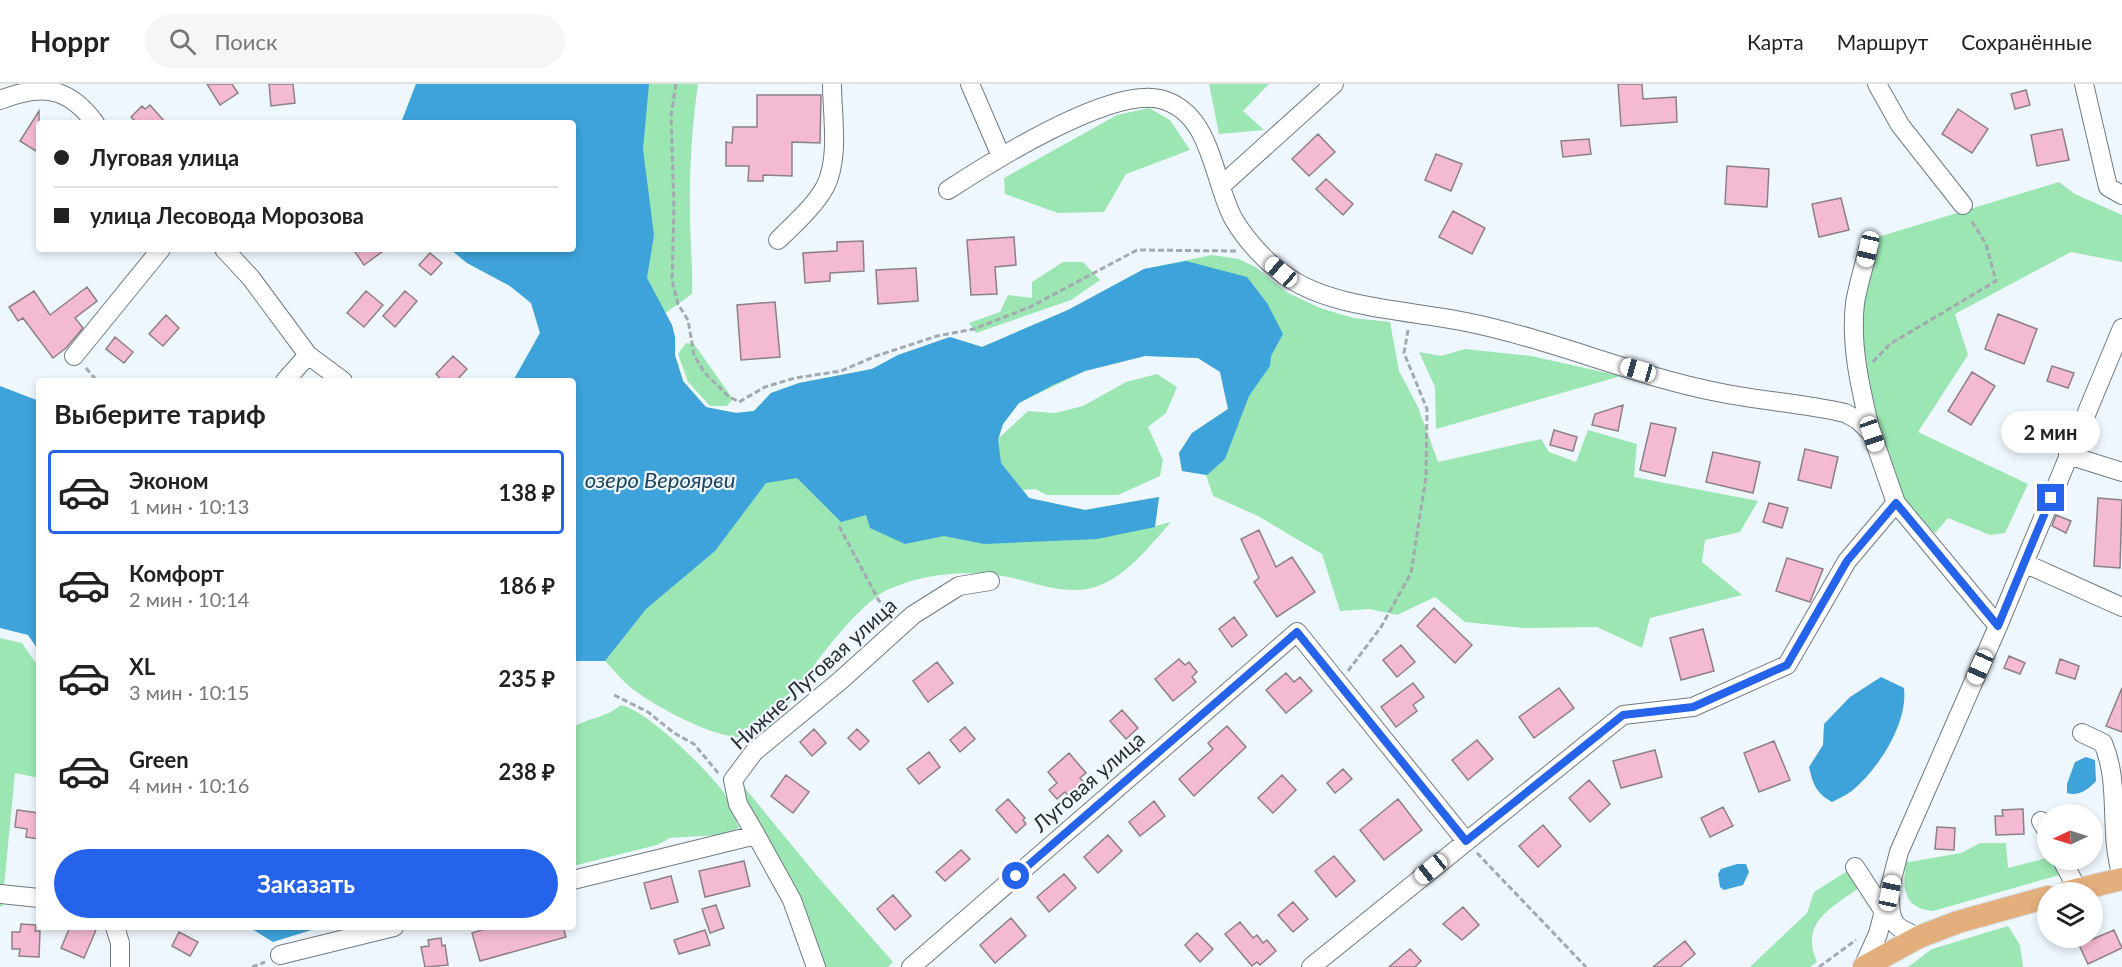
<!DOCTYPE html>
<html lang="ru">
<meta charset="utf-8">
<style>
:root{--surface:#fff;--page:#f6f6f6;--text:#222;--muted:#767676;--line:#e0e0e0;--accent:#2563eb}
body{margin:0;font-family:Lato,sans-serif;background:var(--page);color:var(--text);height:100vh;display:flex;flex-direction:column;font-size:22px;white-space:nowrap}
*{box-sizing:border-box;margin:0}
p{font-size:20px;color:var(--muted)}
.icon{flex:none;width:33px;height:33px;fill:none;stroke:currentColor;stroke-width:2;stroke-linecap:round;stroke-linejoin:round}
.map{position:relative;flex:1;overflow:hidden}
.sheet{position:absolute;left:36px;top:294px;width:540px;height:552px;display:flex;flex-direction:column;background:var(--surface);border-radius:6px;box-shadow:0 3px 9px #0003}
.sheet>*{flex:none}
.top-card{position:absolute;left:36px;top:36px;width:540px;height:132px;border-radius:6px;box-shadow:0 3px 9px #0003;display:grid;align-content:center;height:132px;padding:0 18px;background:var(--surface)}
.needle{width:39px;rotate:266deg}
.buttons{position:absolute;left:2037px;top:720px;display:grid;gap:12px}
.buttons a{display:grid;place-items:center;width:66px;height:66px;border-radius:50%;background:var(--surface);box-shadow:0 3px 9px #0003;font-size:30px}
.end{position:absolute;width:27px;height:27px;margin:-14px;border:8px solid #2563eb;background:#fff;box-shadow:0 0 0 3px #fff}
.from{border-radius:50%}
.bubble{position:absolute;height:42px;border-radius:21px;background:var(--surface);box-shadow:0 3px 9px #0003;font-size:20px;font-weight:700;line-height:42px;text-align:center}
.car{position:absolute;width:18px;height:36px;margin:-18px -9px;border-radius:8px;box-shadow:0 0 4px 2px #0007;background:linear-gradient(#fff 24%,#345 0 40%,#fff 0 76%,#345 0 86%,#fff 0)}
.top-card b{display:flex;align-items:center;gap:21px;height:57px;font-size:22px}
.top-card b+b{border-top:2px solid var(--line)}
.top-card i{width:15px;height:15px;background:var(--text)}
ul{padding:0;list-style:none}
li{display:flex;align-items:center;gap:18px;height:84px;margin:0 12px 9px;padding:0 6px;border:3px solid transparent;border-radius:6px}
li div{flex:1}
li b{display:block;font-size:22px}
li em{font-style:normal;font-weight:700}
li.active{border-color:var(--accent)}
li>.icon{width:54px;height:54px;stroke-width:1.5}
h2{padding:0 18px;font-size:27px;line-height:72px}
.action{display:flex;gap:12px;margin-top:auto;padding:12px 18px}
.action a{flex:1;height:69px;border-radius:36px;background:var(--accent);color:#fff;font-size:24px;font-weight:700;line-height:69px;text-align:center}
header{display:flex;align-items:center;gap:36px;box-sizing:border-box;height:84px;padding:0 30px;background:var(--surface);border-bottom:2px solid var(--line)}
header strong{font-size:28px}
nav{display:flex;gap:33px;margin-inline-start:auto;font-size:21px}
.search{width:420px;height:54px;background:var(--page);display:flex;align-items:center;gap:15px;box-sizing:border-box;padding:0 21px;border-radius:33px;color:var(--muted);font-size:22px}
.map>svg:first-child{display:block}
.green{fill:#9be6b3}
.water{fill:#3ea3db}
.building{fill:#f4bad3;stroke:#8c8085;stroke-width:1.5}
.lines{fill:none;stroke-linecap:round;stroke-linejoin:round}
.minor-casing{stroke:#717a82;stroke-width:20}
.major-casing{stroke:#d4d5d6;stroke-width:24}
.path{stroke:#a3a9af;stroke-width:3;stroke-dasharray:6 3;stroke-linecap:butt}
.minor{stroke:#fff;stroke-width:18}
.major{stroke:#e3af7c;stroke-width:22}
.route{stroke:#2563eb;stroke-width:8}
.labels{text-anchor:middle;stroke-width:4.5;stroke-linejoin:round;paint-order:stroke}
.street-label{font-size:21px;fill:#2a2e31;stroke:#eff7fe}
.water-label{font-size:22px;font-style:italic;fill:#1c455d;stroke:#eff7fe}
</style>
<header>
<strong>Hoppr</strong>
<div class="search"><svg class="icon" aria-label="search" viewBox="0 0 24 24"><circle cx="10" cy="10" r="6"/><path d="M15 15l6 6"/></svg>Поиск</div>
<nav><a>Карта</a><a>Маршрут</a><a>Сохранённые</a></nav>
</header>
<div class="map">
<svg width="2122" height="883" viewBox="0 0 2122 883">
<rect width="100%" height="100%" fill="#eff7fe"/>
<path class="green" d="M416,0H698C692,43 689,87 690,130C690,157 693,183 692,210L664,230L672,241L675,253V271L683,297L706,324L736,329L754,327L771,309L799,299L872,285L898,271L950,253L982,263L1068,226L1144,185L1212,171L1239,175L1257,184L1286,208L1320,224L1353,234L1390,238L1399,287L1418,323L1438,378L1541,355L1549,368L1576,378L1588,346L1637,360L1634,393L1758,417L1740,448L1705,456L1702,478L1742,511L1650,534L1642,564L1597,543L1523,544L1465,538L1435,513L1397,531L1369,525L1340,527L1322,470L1258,432L1213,412L1206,391L1182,387L1179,369L1192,349L1228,325L1220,287L1198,274L1145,272L1085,287L1019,319L1003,340L999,354L1028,327L1055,329L1083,322L1126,298L1157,290L1177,303L1166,329L1148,343L1163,376L1160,392L1118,411H1047L1035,405L1023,406L1029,414L1085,426L1159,413L1155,442L1171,438C1152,459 1131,487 1105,499C1070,516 1038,498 1003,492C964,486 924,489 887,506C863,518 828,562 812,584C799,603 776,646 754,652C724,661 658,624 634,606C623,598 614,586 605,577H573V297H513L540,249L531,219L510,202L467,179L450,165H573V39H401Z
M1209,0H1269L1243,27L1264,46L1219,50Z
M1149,24L1170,36L1190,66L1126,90L1104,128L1058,129L1005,110L1004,94L1117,31Z
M2059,98L2075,110L2122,131V178L2071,168L1955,230L1968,271L1918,348L2028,400L2005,449L1990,451L1948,434L1935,449L1912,428L1895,404L1879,349L1861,267L1862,220L1878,153Z
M1063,178H1083L1100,196L1071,216L976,249L969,239L1000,228L1008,211L1032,214V198Z
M686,259L694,260L733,315L727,322H710L688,298L678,270Z
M1465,265L1531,272L1621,292L1436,345L1435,303L1419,268L1441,272Z
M0,554L22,559L39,584V694L15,689L2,823L0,822Z
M621,621C648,627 704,683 722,706C728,713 734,734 739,744L719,751L670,754L657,761L573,782V643C590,633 606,634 621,621Z
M744,703L818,793L893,878L888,883H823L744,717Z
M1980,759H2006L2008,784L2047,774L2054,776L2063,790L1933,827C1901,824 1903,802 1906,776L1909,778L1961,769Z
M1849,786L1860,803C1832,824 1799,838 1817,878L1810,883H1750L1807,829L1814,808Z
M2008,842L2020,861L2023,883H1908L1932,865Z"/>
<path class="water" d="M416,0H649L643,65L654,151L647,194L672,241L675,253V271L683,297L706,323L736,329L754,327L771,309L799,299L872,285L898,271L950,253L982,263L1068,226L1144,185L1186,177L1247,193L1267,219L1283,250L1271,272L1270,282L1249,312L1225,375L1207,391L1182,387L1179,369L1192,349L1228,325L1220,288L1198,274L1145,272L1085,287L1053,301L1019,319L1003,340L998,355L1001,379L1029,414L1085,426L1159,413L1155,443L1097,455L984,460L944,452L905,460L870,444L866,431L841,438L797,394L766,399L715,467L646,525L605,577H573V297H513L540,249L531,219L510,202L467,179L450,165H573V39H401Z
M0,302L39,317V567L28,551L0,544Z
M1881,593L1904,604C1908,639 1879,684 1853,706C1847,711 1839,714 1832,718C1816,709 1813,700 1809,683L1823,661L1824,640L1850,613Z
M2086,673L2095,676L2096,697C2089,705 2078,713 2067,709V700L2075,678Z
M1737,780H1746L1749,788L1743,801L1724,806L1720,803L1718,790L1721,785Z
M249,843H321L273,858Z"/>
<path class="building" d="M207,0H232L238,9L220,21Z
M269,0H293L295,19L271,22Z
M1618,0H1642L1643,15L1676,13L1677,38L1621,42Z
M2026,6L2030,21L2015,25L2011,10Z
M757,11H821L820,59L792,58V92L763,91V97H748L749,82H726V58L732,59L733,43H757Z
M150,21L166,39H131L134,36L131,33L142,22L145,25Z
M1958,25L1988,45L1972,69L1942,50Z
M39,27V69L20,57Z
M2062,45L2069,76L2037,82L2031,51Z
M1318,50L1335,68L1309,92L1292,75Z
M1589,55L1591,70L1563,73L1561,57Z
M1436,70L1462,80L1451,107L1425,96Z
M1727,82L1769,85L1767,123L1725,120Z
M1326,95L1353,120L1343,131L1316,105Z
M1841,114L1849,146L1819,153L1812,120Z
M1453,127L1485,144L1472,170L1439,153Z
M1014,153L1016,181L995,183L997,210L971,211L967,156Z
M863,157L864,187L830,189V197L805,199L803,169L837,167V158Z
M353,165H386L364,181Z
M430,169L442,179L431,191L419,181Z
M916,184L918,217L878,220L876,186Z
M87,203L97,217L75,234L83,244L66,264L53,274L23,234L18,237L9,223L34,207L50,231Z
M366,207L383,221L364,243L347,229Z
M405,207L417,217L395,243L383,232Z
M775,218L780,273L741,276L737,221Z
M1998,230L2037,245L2024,280L1985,265Z
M166,231L179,244L163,262L149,250Z
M115,253L133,268L124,279L106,265Z
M453,272L467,285L456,297H443L436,290Z
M2052,282L2074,289L2068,304L2047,297Z
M1972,288L1995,302L1971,341L1948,327Z
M1623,321L1618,347L1592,341L1595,330Z
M1651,339L1676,344L1665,392L1640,386Z
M1554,346L1577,353L1573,367L1550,361Z
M1805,365L1838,373L1831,404L1798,396Z
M1713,368L1760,378L1753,409L1706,398Z
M2098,414L2122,416L2120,484L2094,482Z
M1769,419L1788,424L1782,444L1763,438Z
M2056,431L2071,437L2066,449L2052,442Z
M1259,446L1276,483L1292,473L1315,508L1277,533L1254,498L1259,494L1241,455Z
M1787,474L1823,485L1810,518L1776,507Z
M1434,524L1472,561L1455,579L1417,542Z
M1234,533L1247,551L1232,563L1219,545Z
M1703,545L1714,587L1681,596L1670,554Z
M1401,561L1415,578L1397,593L1383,576Z
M2009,572L2025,579L2020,590L2004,584Z
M1179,575L1185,581L1189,578L1197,588L1192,593L1196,598L1173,617L1155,595Z
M2060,575L2079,582L2075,595L2056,589Z
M937,578L953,599L928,618L913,597Z
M1286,589L1294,598L1300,593L1312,607L1286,629L1266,606Z
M1413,599L1424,613L1413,621L1417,627L1396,643L1381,623Z
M1559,604L1574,624L1534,654L1519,633Z
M2122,604V648L2106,642Z
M1122,626L1138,644L1126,655L1110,637Z
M1227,642L1246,663L1194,712L1179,695L1213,665L1208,659Z
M965,643L975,655L960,668L950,656Z
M814,645L826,659L812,672L800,658Z
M857,645L869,657L860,666L848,654Z
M1477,656L1493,675L1468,696L1452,676Z
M1774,657L1790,696L1759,708L1744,669Z
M1655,666L1662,693L1621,704L1613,677Z
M929,668L940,683L919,700L907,685Z
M1069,669L1086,689L1080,694L1084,699L1069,712L1065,708L1057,715L1049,706L1057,699L1048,688Z
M1343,685L1352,695L1335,709L1327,699Z
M786,691L809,708L793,729L771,712Z
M1282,691L1296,706L1273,729L1258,714Z
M1589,696L1610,720L1590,738L1569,714Z
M1008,715L1025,734L1023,736L1026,740L1016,749L996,726Z
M1398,715L1422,746L1384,776L1360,746Z
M1154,717L1165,732L1140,752L1129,738Z
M1723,723L1733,742L1710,753L1701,734Z
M2023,725L2024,750L1996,751L1995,732H2003L2002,726Z
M17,726L39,729V755L26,753L27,745L15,743Z
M1543,741L1561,762L1538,783L1519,762Z
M1937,743L1955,744L1954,766L1935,765Z
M1108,751L1122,767L1098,789L1084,773Z
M961,766L970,775L945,797L936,788Z
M1334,772L1355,797L1336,813L1315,787Z
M744,777L750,802L705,813L699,787Z
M1064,790L1076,804L1049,828L1037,813Z
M671,792L678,818L651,825L644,799Z
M893,811L911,832L895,846L877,825Z
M1293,818L1308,835L1293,848L1278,831Z
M716,821L724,844L710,849L702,825Z
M1463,823L1479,841L1462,856L1443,840Z
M1011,834L1026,852L995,879L980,861Z
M1240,838L1253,854L1257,851L1263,859L1267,856L1276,867L1260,881L1257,878L1252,882L1225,850Z
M21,840L36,841L35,847H40L39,873L19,872L20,865H12V848H20Z
M70,843H88L96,846L84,874L61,864Z
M491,843H563L566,853L480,877L472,849Z
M705,846L710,861L679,870L674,856Z
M2114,846L2122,864L2088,880L2079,861Z
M179,848L198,858L190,872L172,862Z
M1197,849L1213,865L1200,878L1185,861Z
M441,854L442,862L445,861L448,881L425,883L421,863L429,862L428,856Z
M1685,857L1695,870L1680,883H1653Z
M1410,865L1421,877L1415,883H1389Z"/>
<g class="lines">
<defs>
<path id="minor" d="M970,0L1001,72
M1877,0L1900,41L1963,121
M2084,0L2108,103L2122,111
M0,16C41,0 68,2 95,39
M1221,102L1334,0
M948,106C991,78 1110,3 1160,15C1212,28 1212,94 1233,134C1246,157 1271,184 1294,197C1340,225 1414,227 1466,238C1551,255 1632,291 1717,308C1759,317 1803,319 1845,329L1858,336L1872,350L1896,419
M778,156C794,140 814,123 825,103C840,74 832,31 832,0
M224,165L251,194L308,271L343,297
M1868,165C1864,183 1858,201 1855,219C1850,263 1861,306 1871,349
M74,272L161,165
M285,297L308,271
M2068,371L2122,388
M2024,479L2122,523
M2082,649L2103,659C2121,701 2108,748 2122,792
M2041,737L2048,749
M756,751L792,816L816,883
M2062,776L2078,806
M1855,783L1883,826
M573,796L756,751L738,720L733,696L754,668L841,596L913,531L959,502L990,497
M0,810L39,814
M1890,815C1890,841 1896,844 1919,853
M115,843L120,859V883
M280,871L394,843
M911,883L1297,548L1466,757
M1311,883L1623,631L1693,623L1787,581L1847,477L1896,419L1998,542
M1863,883L1878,850L1899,768L1998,542L2122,244"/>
<path id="major" d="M2068,808L2122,795
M1864,883L1919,853L1958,838L2048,813"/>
</defs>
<use href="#minor" class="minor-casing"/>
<use href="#major" class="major-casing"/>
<path class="path" d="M676,0L671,32L674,123L672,196L678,220L688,236L694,271L704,288L728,312L739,318L765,303L795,294L841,287L876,272L937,252L974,245L1030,223L1137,166L1236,167
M1873,278L1890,260L1996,197L1986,160L1971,136
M86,284L97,297
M839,442L879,517L895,526
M1348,587L1381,543L1411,489L1426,393L1427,325L1404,269L1408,246
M614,611L648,628L674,649L694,660L719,690
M1477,769L1586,883
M252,883L265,878
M1819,883L1856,856"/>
<use href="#minor" class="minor"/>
<use href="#major" class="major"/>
</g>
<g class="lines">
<path class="route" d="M1016,792L1297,548L1466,757L1623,631L1693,623L1787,581L1847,477L1896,419L1998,542L2051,414"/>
</g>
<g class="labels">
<g class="street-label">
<text transform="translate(814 590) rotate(-42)" y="7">Нижне-Луговая улица</text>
<text transform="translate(1089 698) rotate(-41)" y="7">Луговая улица</text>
</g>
<g class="water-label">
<text x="660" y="404">озеро Вероярви</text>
</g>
</g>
</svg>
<div class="buttons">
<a><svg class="needle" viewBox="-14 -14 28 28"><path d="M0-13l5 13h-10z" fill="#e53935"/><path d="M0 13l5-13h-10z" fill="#767676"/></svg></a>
<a><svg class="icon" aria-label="layers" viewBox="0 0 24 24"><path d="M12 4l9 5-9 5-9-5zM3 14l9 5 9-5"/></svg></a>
</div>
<i class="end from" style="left:1016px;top:792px"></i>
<i class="end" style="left:2051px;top:414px"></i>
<div class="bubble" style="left:2001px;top:327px;width:99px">2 мин</div>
<i class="car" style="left:1868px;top:165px;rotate:193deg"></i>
<i class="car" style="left:1281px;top:188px;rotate:311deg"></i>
<i class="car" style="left:1638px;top:286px;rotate:286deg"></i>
<i class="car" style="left:1872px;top:350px;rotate:161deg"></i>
<i class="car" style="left:1980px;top:583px;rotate:204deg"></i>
<i class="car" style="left:1431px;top:785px;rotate:231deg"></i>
<i class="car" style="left:1890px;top:809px;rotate:12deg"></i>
<div class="top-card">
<b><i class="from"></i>Луговая улица</b>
<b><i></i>улица Лесовода Морозова</b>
</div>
<section class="sheet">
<h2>Выберите тариф</h2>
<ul>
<li class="active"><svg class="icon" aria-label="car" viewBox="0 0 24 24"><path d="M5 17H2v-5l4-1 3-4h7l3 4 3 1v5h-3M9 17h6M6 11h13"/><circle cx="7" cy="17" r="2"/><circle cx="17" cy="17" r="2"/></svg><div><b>Эконом</b><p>1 мин · 10:13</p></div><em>138 ₽</em></li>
<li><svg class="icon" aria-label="car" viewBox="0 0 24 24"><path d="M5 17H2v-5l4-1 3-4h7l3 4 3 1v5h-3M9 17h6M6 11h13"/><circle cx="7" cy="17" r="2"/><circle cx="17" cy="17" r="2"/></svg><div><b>Комфорт</b><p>2 мин · 10:14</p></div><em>186 ₽</em></li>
<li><svg class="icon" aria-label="car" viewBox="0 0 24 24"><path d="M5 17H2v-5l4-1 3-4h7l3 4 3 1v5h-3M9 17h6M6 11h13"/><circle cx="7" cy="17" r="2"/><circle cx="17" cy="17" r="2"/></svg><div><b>XL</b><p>3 мин · 10:15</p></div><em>235 ₽</em></li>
<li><svg class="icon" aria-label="car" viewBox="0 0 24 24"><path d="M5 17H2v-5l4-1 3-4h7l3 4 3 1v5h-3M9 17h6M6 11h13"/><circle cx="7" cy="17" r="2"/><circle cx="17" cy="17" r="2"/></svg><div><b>Green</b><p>4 мин · 10:16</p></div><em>238 ₽</em></li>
</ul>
<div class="action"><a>Заказать</a></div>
</section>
</div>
